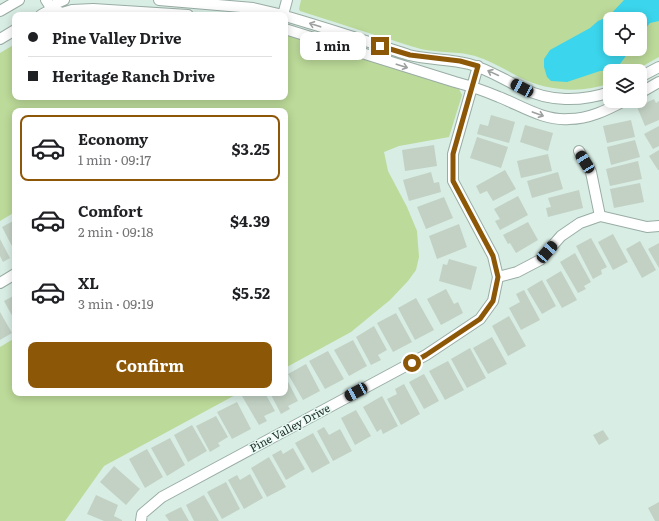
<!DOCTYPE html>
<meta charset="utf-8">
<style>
:root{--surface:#fff;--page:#f2f2f2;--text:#202124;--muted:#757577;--line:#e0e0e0;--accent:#8d5708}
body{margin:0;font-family:Literata,serif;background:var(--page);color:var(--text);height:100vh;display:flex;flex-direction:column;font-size:15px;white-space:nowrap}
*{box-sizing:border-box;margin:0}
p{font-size:13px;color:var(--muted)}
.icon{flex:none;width:22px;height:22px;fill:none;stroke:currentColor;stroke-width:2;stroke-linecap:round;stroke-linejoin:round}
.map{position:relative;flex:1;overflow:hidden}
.side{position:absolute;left:12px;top:108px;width:276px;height:288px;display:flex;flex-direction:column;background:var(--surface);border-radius:8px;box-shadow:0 2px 10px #0003}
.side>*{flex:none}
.top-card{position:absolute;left:12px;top:12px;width:276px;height:88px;border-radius:8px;box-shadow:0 2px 10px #0003;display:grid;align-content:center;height:88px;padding:0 16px;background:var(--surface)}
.buttons{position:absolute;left:603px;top:12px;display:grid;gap:8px}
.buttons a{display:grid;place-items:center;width:44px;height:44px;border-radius:8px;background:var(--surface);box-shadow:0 2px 10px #0003;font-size:20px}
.end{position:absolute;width:18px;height:18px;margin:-9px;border:5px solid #8d5708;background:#fff;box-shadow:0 0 0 2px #fff}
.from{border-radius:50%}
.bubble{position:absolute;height:28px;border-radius:8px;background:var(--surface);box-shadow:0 2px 10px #0003;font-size:13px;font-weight:700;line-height:28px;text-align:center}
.car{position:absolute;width:12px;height:24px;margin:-12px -6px;border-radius:5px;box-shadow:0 0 3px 1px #0007;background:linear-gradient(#222 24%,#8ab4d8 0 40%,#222 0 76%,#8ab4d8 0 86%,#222 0)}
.top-card b{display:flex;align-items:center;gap:14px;height:38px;font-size:15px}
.top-card b+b{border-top:1px solid var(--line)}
.top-card i{width:10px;height:10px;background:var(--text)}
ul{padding:7px 0 0;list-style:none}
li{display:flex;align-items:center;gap:12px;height:66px;margin:0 8px 6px;padding:0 8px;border:2px solid transparent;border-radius:8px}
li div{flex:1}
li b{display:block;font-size:15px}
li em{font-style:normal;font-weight:700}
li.on{border-color:var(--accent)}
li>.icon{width:36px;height:36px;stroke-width:1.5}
.action{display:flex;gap:8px;margin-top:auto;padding:8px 16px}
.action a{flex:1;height:46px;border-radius:8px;background:var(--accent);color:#fff;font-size:16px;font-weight:700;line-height:46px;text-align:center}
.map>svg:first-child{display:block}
.green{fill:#bcda99;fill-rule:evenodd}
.water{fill:#3bd6ed}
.building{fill:#c2d1c4}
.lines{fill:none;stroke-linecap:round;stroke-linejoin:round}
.minor-casing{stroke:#99ada5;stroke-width:12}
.minor{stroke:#fff;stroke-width:10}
.oneway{stroke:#9da09f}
.route{stroke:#8d5708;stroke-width:5}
.labels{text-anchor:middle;stroke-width:3;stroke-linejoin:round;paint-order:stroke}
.street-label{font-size:11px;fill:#252d2a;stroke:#e5faf2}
</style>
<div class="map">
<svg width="659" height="521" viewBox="0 0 659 521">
<rect width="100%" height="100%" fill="#d8ede4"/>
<path class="green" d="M301,0H659V57L634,71H610V83C581,94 547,91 519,77C504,69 491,61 475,56C458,51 439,53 421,49C406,45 390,39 375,35C350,27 325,19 300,11L299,9ZM610,19H640V49H610Z
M285,34L458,87L462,95L449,137L399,146L384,152L388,171L407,207L417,231L419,257L416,270L408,281L390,300L351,332L285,368V111H15V212L0,221V53L15,44V97H285Z
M15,338V393H239L104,466L65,521H0V347Z"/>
<path class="water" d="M624,0H659V21L650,23L640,35V19H610V49H631L620,64L614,70L600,71L567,82L551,81L547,77L544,67V59L550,50L559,45L590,28L598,21L609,16Z"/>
<path class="building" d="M654,99L656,103L659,101V120L645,126L637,107Z
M491,115L515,122L509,143L477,134L480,124L488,126Z
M631,120L635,137L607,143L603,126Z
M525,125L553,133L548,151L520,142Z
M659,126V146L653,149L644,134Z
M477,137L508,147L501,168L470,158Z
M635,140L640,157L611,165L607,147Z
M434,145L437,166L405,171L402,150Z
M659,150V170H658L649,156Z
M548,154L552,171L521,178L517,161Z
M638,161L642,179L610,186L606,169Z
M505,170L516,189L493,201L487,191L480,194L476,186Z
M431,172L434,183L439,182L441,192L409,201L403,180Z
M558,172L563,189L532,198L527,181Z
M640,183L644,202L614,208L610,189Z
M579,190L583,208L548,217L546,208L551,207L548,198Z
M518,196L528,215L500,230L495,221L500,219L494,209Z
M444,197L453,218L426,229L417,207Z
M15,220V246L13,248L2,227Z
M528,222L538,240L516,253L510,243L508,244L503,235Z
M459,224L467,247L437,259L429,236Z
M613,234L628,262L613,270L598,242Z
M591,238L607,267L601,270L602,274L593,279L576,246Z
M0,239L10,258L3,262L0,256Z
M640,241L656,270L642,278L626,249Z
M659,243V268L648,249Z
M575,253L591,282L584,286L586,289L578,293L560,262Z
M449,259L477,267L471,290L439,281L443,264L447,265Z
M561,271L577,300L562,308L546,280Z
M542,280L556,306L542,314L527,289Z
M446,289L454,304L458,302L463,313L441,325L427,299Z
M524,290L540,320L521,330L509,308L520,302L516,294Z
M15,295V321L4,301Z
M416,298L434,330L415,340L398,308Z
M0,312L12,333L0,340Z
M396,313L412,342L393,352L377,323Z
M509,316L526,346L508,356L492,326Z
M374,326L387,350L378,355L381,360L371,365L356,337Z
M492,337L507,364L488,374L473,348Z
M353,340L367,366L349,376L334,350Z
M470,348L486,378L467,388L451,359Z
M328,351L344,379L325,389L309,361Z
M448,361L464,390L445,400L429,371Z
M306,364L320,391L303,400L288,374Z
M424,374L439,401L424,409L409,382Z
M285,376L298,401L288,406L290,409L281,414L270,393H285Z
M404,384L420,414L401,425L387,399L397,394L395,389Z
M248,393H265L275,411L264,416L267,421L259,425L242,396Z
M382,396L398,426L383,434L381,429L377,432L363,407Z
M237,402L251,429L232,439L217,412Z
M356,410L371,436L355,445L341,418Z
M216,416L228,437L218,443L220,446L210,452L196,426Z
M192,425L207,451L188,462L174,435Z
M324,427L329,435L340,429L352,451L333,461L317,431Z
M603,430L609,439L599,445L593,435Z
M313,433L330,463L312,473L295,443Z
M170,438L185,465L167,476L151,448Z
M293,448L305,469L286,480L272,455L281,450L283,454Z
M147,449L163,477L145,488L129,459Z
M269,457L286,487L267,497L251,468Z
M114,466L140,489L126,505L100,482Z
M250,474L263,498L244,509L228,480L237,475L240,480Z
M226,482L240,509L222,519L207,492Z
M96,495L118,505L114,516L122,520V521H104L87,514Z
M204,495L219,521H194L186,505Z
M659,502V521H655L648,508Z
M181,507L189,521H169L165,515Z"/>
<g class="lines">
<defs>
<path id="minor" d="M46,0L52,9
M159,0L253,8L283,15
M52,9L62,13L72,10L93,9L188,15
M0,11L19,0
M41,15L52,9L57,3L64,0
M283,15L287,0
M285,16C313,24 341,33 369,42C382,46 396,51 409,55C429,60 450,59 469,64C488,69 504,80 522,88C549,102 581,102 610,92
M285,29L455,82C470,86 485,91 499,97C522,106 544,121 569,119C589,119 607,110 624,101
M0,39L15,30
M640,77L659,67
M640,93L659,82
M579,151L591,172L600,216
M498,277L517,272L540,260L561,236L580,223L600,216L647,227L659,226
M0,283L15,274
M141,521L142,514L162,497L426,355L480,319L493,301L498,277L493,256L453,181V154L478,66"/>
</defs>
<use href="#minor" class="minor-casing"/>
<use href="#minor" class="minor"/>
</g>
<defs><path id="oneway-shaft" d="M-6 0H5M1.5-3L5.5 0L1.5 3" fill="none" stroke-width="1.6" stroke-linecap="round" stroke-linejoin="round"/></defs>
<g class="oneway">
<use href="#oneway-shaft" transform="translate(315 25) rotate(-162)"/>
<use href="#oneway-shaft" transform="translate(402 66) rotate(18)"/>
<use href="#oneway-shaft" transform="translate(493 73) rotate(-155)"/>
<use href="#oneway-shaft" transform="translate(538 114) rotate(20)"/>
</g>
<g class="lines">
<path class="route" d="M380,46L410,55L460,61L478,66L453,154V181L493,256L498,277L493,301L480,319L426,355L412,363"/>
</g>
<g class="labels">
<g class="street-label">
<text transform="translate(290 428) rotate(-28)" y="4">Pine Valley Drive</text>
</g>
</g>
</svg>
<div class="buttons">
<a><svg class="icon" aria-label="locate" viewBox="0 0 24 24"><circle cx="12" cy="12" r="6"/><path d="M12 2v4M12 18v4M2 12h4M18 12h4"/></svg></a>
<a><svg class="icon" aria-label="layers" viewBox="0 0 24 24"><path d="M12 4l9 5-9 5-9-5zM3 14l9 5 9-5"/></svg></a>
</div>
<i class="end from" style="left:412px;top:363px"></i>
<i class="end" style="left:380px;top:46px"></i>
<div class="bubble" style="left:300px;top:32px;width:66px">1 min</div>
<i class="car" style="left:522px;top:88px;rotate:298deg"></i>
<i class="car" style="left:585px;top:162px;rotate:328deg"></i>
<i class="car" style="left:547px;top:252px;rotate:41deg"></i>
<i class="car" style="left:356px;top:392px;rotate:242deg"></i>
<div class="top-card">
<b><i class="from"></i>Pine Valley Drive</b>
<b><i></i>Heritage Ranch Drive</b>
</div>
<section class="side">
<ul>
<li class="on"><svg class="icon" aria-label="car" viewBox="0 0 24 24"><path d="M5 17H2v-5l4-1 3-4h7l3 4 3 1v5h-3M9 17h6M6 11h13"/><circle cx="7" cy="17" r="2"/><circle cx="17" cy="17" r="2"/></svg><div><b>Economy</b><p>1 min · 09:17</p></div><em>$3.25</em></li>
<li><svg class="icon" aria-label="car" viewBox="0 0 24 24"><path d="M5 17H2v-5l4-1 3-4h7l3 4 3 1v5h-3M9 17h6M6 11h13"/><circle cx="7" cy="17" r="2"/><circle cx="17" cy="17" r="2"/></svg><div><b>Comfort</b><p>2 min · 09:18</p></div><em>$4.39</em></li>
<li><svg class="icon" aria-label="car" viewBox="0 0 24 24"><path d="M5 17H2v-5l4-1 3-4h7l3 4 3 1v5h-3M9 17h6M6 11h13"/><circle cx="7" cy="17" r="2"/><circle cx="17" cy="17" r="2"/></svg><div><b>XL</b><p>3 min · 09:19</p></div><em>$5.52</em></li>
</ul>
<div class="action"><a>Confirm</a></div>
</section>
</div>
